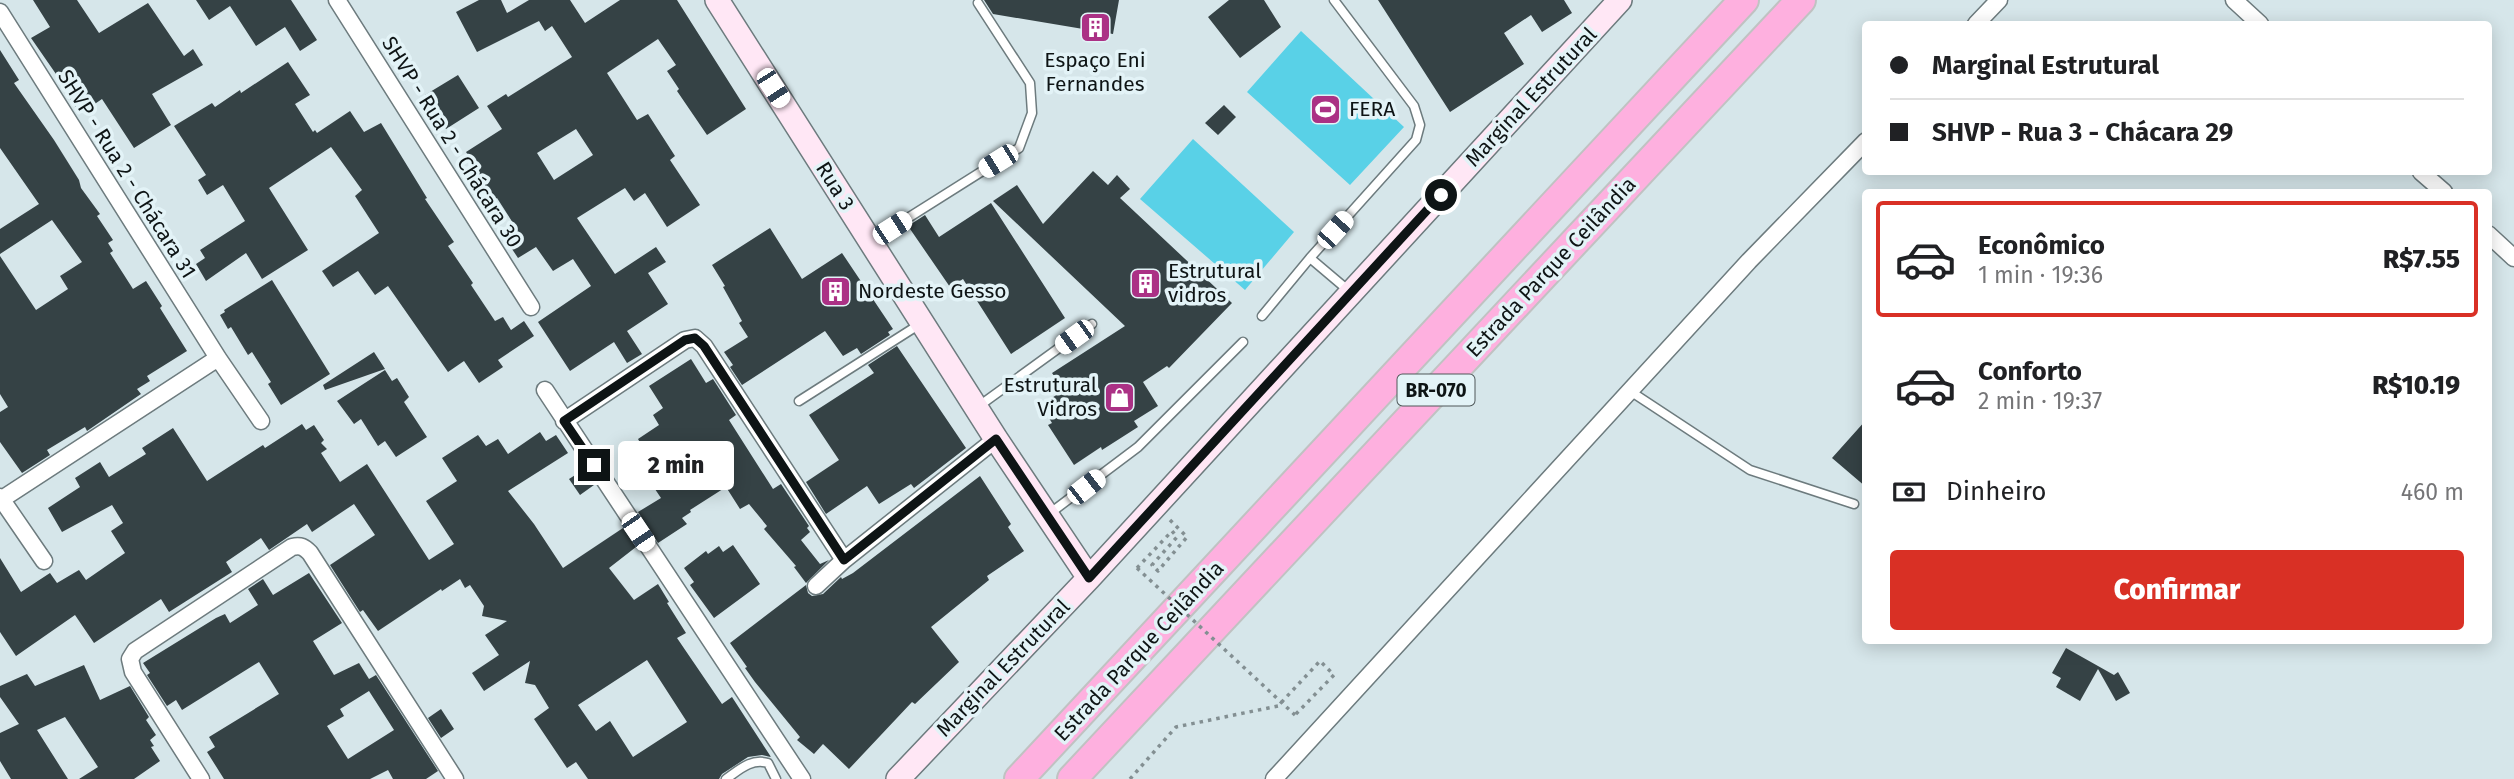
<!DOCTYPE html>
<html lang="pt">
<meta charset="utf-8">
<style>
:root{--surface:#fff;--page:#f6f6f6;--text:#202124;--muted:#757577;--line:#e0e0e0;--accent:#d93025}
body{margin:0;font-family:"Fira Sans",sans-serif;background:var(--page);color:var(--text);height:100vh;display:flex;flex-direction:column;font-size:26px;white-space:nowrap}
*{box-sizing:border-box;margin:0}
p{font-size:23px;color:var(--muted)}
.icon{flex:none;width:38px;height:38px;fill:none;stroke:currentColor;stroke-width:2;stroke-linecap:round;stroke-linejoin:round}
.map{position:relative;flex:1;overflow:hidden}
.side{position:absolute;left:1862px;top:189px;width:630px;height:455px;display:flex;flex-direction:column;background:var(--surface);border-radius:7px;box-shadow:0 4px 18px #0003}
.side>*{flex:none}
.banner{position:absolute;left:1862px;top:21px;width:630px;height:154px;border-radius:7px;box-shadow:0 4px 18px #0003;display:grid;align-content:center;height:154px;padding:0 28px;background:var(--surface)}
.end{position:absolute;width:32px;height:32px;margin:-16px;border:9px solid #0e1415;background:#fff;box-shadow:0 0 0 4px #fff}
.from{border-radius:50%}
.bubble{position:absolute;height:49px;border-radius:7px;background:var(--surface);box-shadow:0 4px 18px #0003;font-size:23px;font-weight:800;line-height:49px;text-align:center}
.car{position:absolute;width:21px;height:42px;margin:-21px -10px;border-radius:9px;box-shadow:0 0 5px 2px #0007;background:linear-gradient(#fff 24%,#345 0 40%,#fff 0 76%,#345 0 86%,#fff 0)}
.banner b{display:flex;align-items:center;gap:24px;height:66px;font-size:26px}
.banner b+b{border-top:2px solid var(--line)}
.banner i{width:18px;height:18px;background:var(--text)}
ul{padding:12px 0 0;list-style:none}
li{display:flex;align-items:center;gap:21px;height:116px;margin:0 14px 10px;padding:0 14px;border:4px solid transparent;border-radius:7px}
li div{flex:1}
li b{display:block;font-size:26px}
li em{font-style:normal;font-weight:800}
li.selected{border-color:var(--accent)}
li>.icon{width:63px;height:63px;stroke-width:1.5}
.pay{display:flex;align-items:center;gap:18px;height:77px;padding:0 28px;font-size:26px}
.pay p{margin-inline-start:auto}
.primary-button{display:flex;gap:14px;margin-top:auto;padding:14px 28px}
.primary-button a{flex:1;height:80px;border-radius:7px;background:var(--accent);color:#fff;font-size:28px;font-weight:800;line-height:80px;text-align:center}
.map>svg:first-child{display:block}
.green{fill:#59d1e7}
.building{fill:#354245;fill-rule:evenodd}
.lines{fill:none;stroke-linecap:round;stroke-linejoin:round}
.lane-casing{stroke:#6d7b7e;stroke-width:11}
.street-casing{stroke:#6d7b7e;stroke-width:19}
.secondary-casing{stroke:#6d7b7e;stroke-width:26}
.highway-casing{stroke:#c0c2c2;stroke-width:32}
.path{stroke:#838f92;stroke-width:3.5;stroke-dasharray:3.5 5;stroke-linecap:butt}
.lane{stroke:#fff;stroke-width:8}
.street{stroke:#fff;stroke-width:16}
.secondary{stroke:#ffe7f5;stroke-width:23}
.highway{stroke:#feb0df;stroke-width:28}
.path-bridge{stroke:#838f92;stroke-width:3.5;stroke-dasharray:3.5 5;stroke-linecap:butt}
.route{stroke:#0e1415;stroke-width:9}
.labels{text-anchor:middle;stroke-width:7;stroke-linejoin:round;paint-order:stroke}
.shield{fill:#e3f3f7;stroke:#4e5759;stroke-width:2}
.shield-label{font-size:19px;font-weight:bold;fill:#0e1415}
.poi-label{font-size:21px;fill:#0e1415;stroke:#e3f3f7;text-anchor:start}
.street-label{font-size:21px;fill:#0e1415;stroke:#e3f3f7}
</style>
<div class="map">
<svg width="2514" height="779" viewBox="0 0 2514 779">
<rect width="100%" height="100%" fill="#d6e6ea"/>
<path class="green" d="M1301,31L1404,127L1350,185L1247,92Z
M1193,139L1294,232L1245,290L1140,199Z"/>
<path class="building" d="M33,0H77L99,33L148,3L184,56L193,49L203,65L152,94L171,125L134,148L102,99L80,114L63,88L65,87L31,38L50,27Z
M196,0H291L317,40L300,51L285,27L256,46L230,6L209,20Z
M479,0H501L507,13L529,0H570L585,23L620,0H677L746,109L707,135L677,91L679,89L667,71L676,65L658,39L607,73L637,120L648,114L675,156L670,160L700,205L667,227L645,193L634,201L625,188L577,218L615,274L656,247L666,262L648,273L668,304L627,331L642,354L627,363L614,342L570,371L538,322L591,286L573,259L553,271L536,247L518,258L500,231L513,223L497,198L493,200L483,184L466,181L480,173L466,152L502,129L487,106L506,94L508,97L572,57L552,26L545,31L539,21L477,52L456,12ZM576,129L593,155L554,180L537,153Z
M984,0H1119L1113,34L993,14Z
M1229,0H1264L1281,27L1240,58L1208,17Z
M1378,0H1564L1572,13L1542,32L1531,15L1504,33L1524,64L1450,112Z
M0,50L19,80L14,83L54,140L79,180L81,188L100,214L97,216L113,240L108,243L113,251L110,253L133,289L146,281L162,306L160,308L187,351L147,376L150,381L137,389L141,394L87,431L85,427L47,450L50,455L22,473L0,442V412L8,407L0,394V256L36,310L68,289L60,276L82,262L52,220L0,254V229L39,204L0,148Z
M288,62L310,95L295,104L313,132L315,130L317,133L350,111L364,132L381,123L427,198L425,199L454,242L448,246L473,283L471,285L495,321L503,317L511,330L524,321L534,336L498,360L503,367L479,383L464,361L448,372L388,286L375,295L358,271L333,287L322,271L379,233L355,196L362,190L331,147L269,188L308,250L262,279L246,253L206,281L196,264L205,258L200,250L245,221L223,185L207,195L198,180L206,175L174,126L212,103L215,107L240,90L241,93Z
M458,75L479,108L446,129L425,95Z
M1224,105L1236,117L1218,135L1205,123Z
M1093,171L1108,185L1117,175L1130,189L1120,198L1232,303L1169,368L1167,366L1143,382L1158,406L1134,421L1138,427L1102,450L1101,447L1074,465L1048,425L1052,423L1041,405L1064,390L1052,373L1125,326L993,201L1017,185L1043,224Z
M991,203L1065,318L1011,354L963,279L950,287L908,226L925,215L939,237Z
M770,228L802,279L842,253L893,329L888,332L890,335L861,354L857,348L843,356L825,331L742,385L730,367L733,365L724,352L748,337L739,323L742,321L723,287L725,286L712,265Z
M272,280L330,374L281,405L268,384L271,382L252,352L248,355L231,327L228,329L220,315L225,312L224,310Z
M897,346L966,448L914,488L911,484L879,504L867,486L826,514L806,482L839,460L809,415L874,373L868,365Z
M374,352L385,369L325,390L323,385Z
M691,359L706,383L713,379L736,415L729,420L773,489L781,484L809,526L807,528L810,532L801,540L820,564L829,560L806,583L794,567L796,566L764,529L767,526L749,504L740,509L726,487L690,510L691,512L682,518L687,524L658,543L638,512L661,498L632,455L643,448L638,439L659,425L653,415L663,408L649,386Z
M385,370L392,381L397,378L409,397L404,402L427,437L396,457L385,441L378,446L361,419L354,424L337,401Z
M1866,420V487L1832,458Z
M302,424L306,430L314,425L324,440L321,443L327,449L321,453L340,482L367,464L429,560L454,544L426,501L457,481L442,458L478,435L486,446L498,439L508,454L540,432L546,441L556,435L568,453L508,491L534,524L563,568L623,528L636,547L609,568L634,600L658,584L669,602L667,603L686,633L677,638L722,704L732,697L771,757L762,755L748,757L722,774L719,779H588L576,762L567,768L534,719L549,708L535,685L525,683L530,661L484,691L472,673L499,655L485,635L507,621L482,616L484,606L470,585L465,588L460,579L442,591L441,589L378,631L363,610L360,612L330,565L375,535L354,504L312,532L307,524L269,550L261,538L226,562L232,572L169,612L161,599L94,643L75,615L16,656L0,632V558L21,592L50,573L57,583L79,570L86,580L125,553L111,531L123,523L112,505L62,532L48,508L80,487L75,478L100,462L109,477L146,454L142,448L173,428L207,481L263,445L265,448ZM647,660L687,722L633,757L610,721L596,731L578,705Z
M583,470L594,485L580,495L569,479Z
M980,476L1011,524L1008,527L1024,551L987,576L989,580L931,627L959,662L915,704L912,702L849,769L823,744L814,754L797,740L800,737L755,682L745,668L747,667L730,643L806,585L808,593L812,596L823,594L841,577L842,579L853,573Z
M733,545L760,584L714,618L690,585L694,582L684,568L706,551L708,554L719,546L723,552Z
M309,573L342,623L313,641L334,675L359,663L369,679L376,675L438,771L426,779H393L388,770L370,779H224L207,752L215,747L209,737L279,694L259,662L182,710L176,700L167,706L147,675L150,673L143,663L216,618L225,614L230,623L258,605L248,589L263,579L273,595ZM369,691L394,730L348,759L327,726L344,716L340,709Z
M2066,648L2114,675L2118,672L2130,693L2116,701L2098,669L2080,701L2056,687L2061,678L2052,673Z
M84,665L100,700L130,686L149,717L146,720L156,735L150,740L154,746L151,747L160,761L134,779H79L98,767L65,717L37,730L68,779H11L0,761V733L19,724L0,697V686L27,674L35,686Z
M441,709L454,729L441,738L428,718Z"/>
<g class="lines">
<defs>
<path id="lane" d="M1334,0L1414,106L1420,125L1416,140L1310,258L1349,291
M873,240L1019,148L1032,113L1030,83L978,3
M1262,316L1310,258
M1630,391L1750,470L1854,504
M799,401L920,324
M979,406L1092,324
M1049,514L1138,447L1243,342
M726,779C739,770 751,758 768,763L776,779"/>
<path id="street" d="M337,0L531,307
M2234,0L2260,24
M0,12L218,358L261,421
M1976,24L1999,0
M2421,172L2444,192
M2488,234L2514,258
M545,390L802,779
M564,421L685,340L695,338L704,346L844,560
M0,497L44,561
M2,499L218,358
M816,586L844,560L996,439
M201,779L133,672L130,659L135,651L292,547C301,545 304,547 310,553L455,779
M1274,779L1749,261L1866,141"/>
<path id="secondary" d="M717,0L996,439L1089,578
M898,779L1089,578L1620,0"/>
<path id="highway" d="M1019,779L1744,0
M1072,779L1801,0"/>
</defs>
<use href="#lane" class="lane-casing"/>
<use href="#street" class="street-casing"/>
<use href="#secondary" class="secondary-casing"/>
<use href="#highway" class="highway-casing"/>
<path class="path" d="M1137,568L1172,531L1177,537L1152,565L1158,571L1187,537L1170,520
M1130,779L1176,727L1278,706L1320,661L1334,675L1295,715"/>
<use href="#lane" class="lane"/>
<use href="#street" class="street"/>
<use href="#secondary" class="secondary"/>
<use href="#highway" class="highway"/>
<path class="path-bridge" d="M1137,568L1295,715"/>
</g>
<g class="lines">
<path class="route" d="M594,465L564,421L685,340L695,338L704,346L844,560L996,439L1089,578L1441,195"/>
</g>
<defs>
<symbol id="building-square" viewBox="-11 -11 22 22"><rect x="-9" y="-9" width="18" height="18" rx="4" fill="#ab3185" stroke="#e3f3f7"/><path d="M-4-6H4V6H1V3H-1V6H-4ZM-2.5-4.3h1.7v1.8h-1.7ZM.8-4.3h1.7v1.8H.8ZM-2.5-1h1.7V.8h-1.7ZM.8-1h1.7V.8H.8Z" fill="#fff"/></symbol>
<symbol id="stadium-square" viewBox="-11 -11 22 22"><rect x="-9" y="-9" width="18" height="18" rx="4" fill="#ab3185" stroke="#e3f3f7"/><path d="M0-5a6.5 5 0 1 0 0 10a6.5 5 0 1 0 0-10ZM-3.5-1.8h7v3.6h-7Z" fill="#fff"/></symbol>
<symbol id="shop-square" viewBox="-11 -11 22 22"><rect x="-9" y="-9" width="18" height="18" rx="4" fill="#ab3185" stroke="#e3f3f7"/><path d="M-5-2.5h2.3a2.7 3.5 0 0 1 5.4 0H5L5.5 6h-11ZM-1.5-2.5h3a1.5 2.3 0 0 0-3 0Z" fill="#fff"/></symbol>
</defs>
<g fill-rule="evenodd">
<use href="#building-square" x="1078" y="10" width="35" height="35"/>
<use href="#stadium-square" x="1308" y="92" width="35" height="35"/>
<use href="#building-square" x="1128" y="266" width="35" height="35"/>
<use href="#building-square" x="818" y="274" width="35" height="35"/>
<use href="#shop-square" x="1102" y="380" width="35" height="35"/>
</g>
<g class="labels">
<rect class="shield" x="1397.5" y="374.5" width="77" height="31" rx="5"/>
<g class="shield-label">
<text x="1436" y="397">BR-070</text>
</g>
<g class="poi-label">
<text x="1095" y="67" text-anchor="middle">Espaço Eni<tspan x="1095" dy="24">Fernandes</tspan></text>
<text x="1349" y="116">FERA</text>
<text x="1168" y="278">Estrutural<tspan x="1168" dy="24">vidros</tspan></text>
<text x="858" y="298">Nordeste Gesso</text>
<text x="1097" y="392" text-anchor="end">Estrutural<tspan x="1097" dy="24">Vidros</tspan></text>
</g>
<g class="street-label">
<text transform="translate(1531 97) rotate(-47)" y="7">Marginal Estrutural</text>
<text transform="translate(452 142) rotate(58)" y="7">SHVP - Rua 2 - Chácara 30</text>
<text transform="translate(127 174) rotate(58)" y="7">SHVP - Rua 2 - Chácara 31</text>
<text transform="translate(835 186) rotate(58)" y="7">Rua 3</text>
<text transform="translate(1551 267) rotate(-47)" y="7">Estrada Parque Ceilândia</text>
<text transform="translate(1139 651) rotate(-47)" y="7">Estrada Parque Ceilândia</text>
<text transform="translate(1003 668) rotate(-46)" y="7">Marginal Estrutural</text>
</g>
</g>
</svg>
<i class="end from" style="left:1441px;top:195px"></i>
<i class="end" style="left:594px;top:465px"></i>
<div class="bubble" style="left:618px;top:441px;width:116px">2 min</div>
<i class="car" style="left:773px;top:88px;rotate:147deg"></i>
<i class="car" style="left:998px;top:161px;rotate:238deg"></i>
<i class="car" style="left:892px;top:228px;rotate:57deg"></i>
<i class="car" style="left:1335px;top:230px;rotate:42deg"></i>
<i class="car" style="left:1074px;top:337px;rotate:234deg"></i>
<i class="car" style="left:1086px;top:487px;rotate:52deg"></i>
<i class="car" style="left:638px;top:532px;rotate:146deg"></i>
<div class="banner">
<b><i class="from"></i>Marginal Estrutural</b>
<b><i></i>SHVP - Rua 3 - Chácara 29</b>
</div>
<section class="side">
<ul>
<li class="selected"><svg class="icon" aria-label="car" viewBox="0 0 24 24"><path d="M5 17H2v-5l4-1 3-4h7l3 4 3 1v5h-3M9 17h6M6 11h13"/><circle cx="7" cy="17" r="2"/><circle cx="17" cy="17" r="2"/></svg><div><b>Econômico</b><p>1 min · 19:36</p></div><em>R$7.55</em></li>
<li><svg class="icon" aria-label="car" viewBox="0 0 24 24"><path d="M5 17H2v-5l4-1 3-4h7l3 4 3 1v5h-3M9 17h6M6 11h13"/><circle cx="7" cy="17" r="2"/><circle cx="17" cy="17" r="2"/></svg><div><b>Conforto</b><p>2 min · 19:37</p></div><em>R$10.19</em></li>
</ul>
<div class="pay"><svg class="icon" aria-label="cash" viewBox="0 0 24 24"><path d="M3 7h18v10H3z"/><circle cx="12" cy="12" r="2"/></svg>Dinheiro<p>460 m</p></div>
<div class="primary-button"><a>Confirmar</a></div>
</section>
</div>
